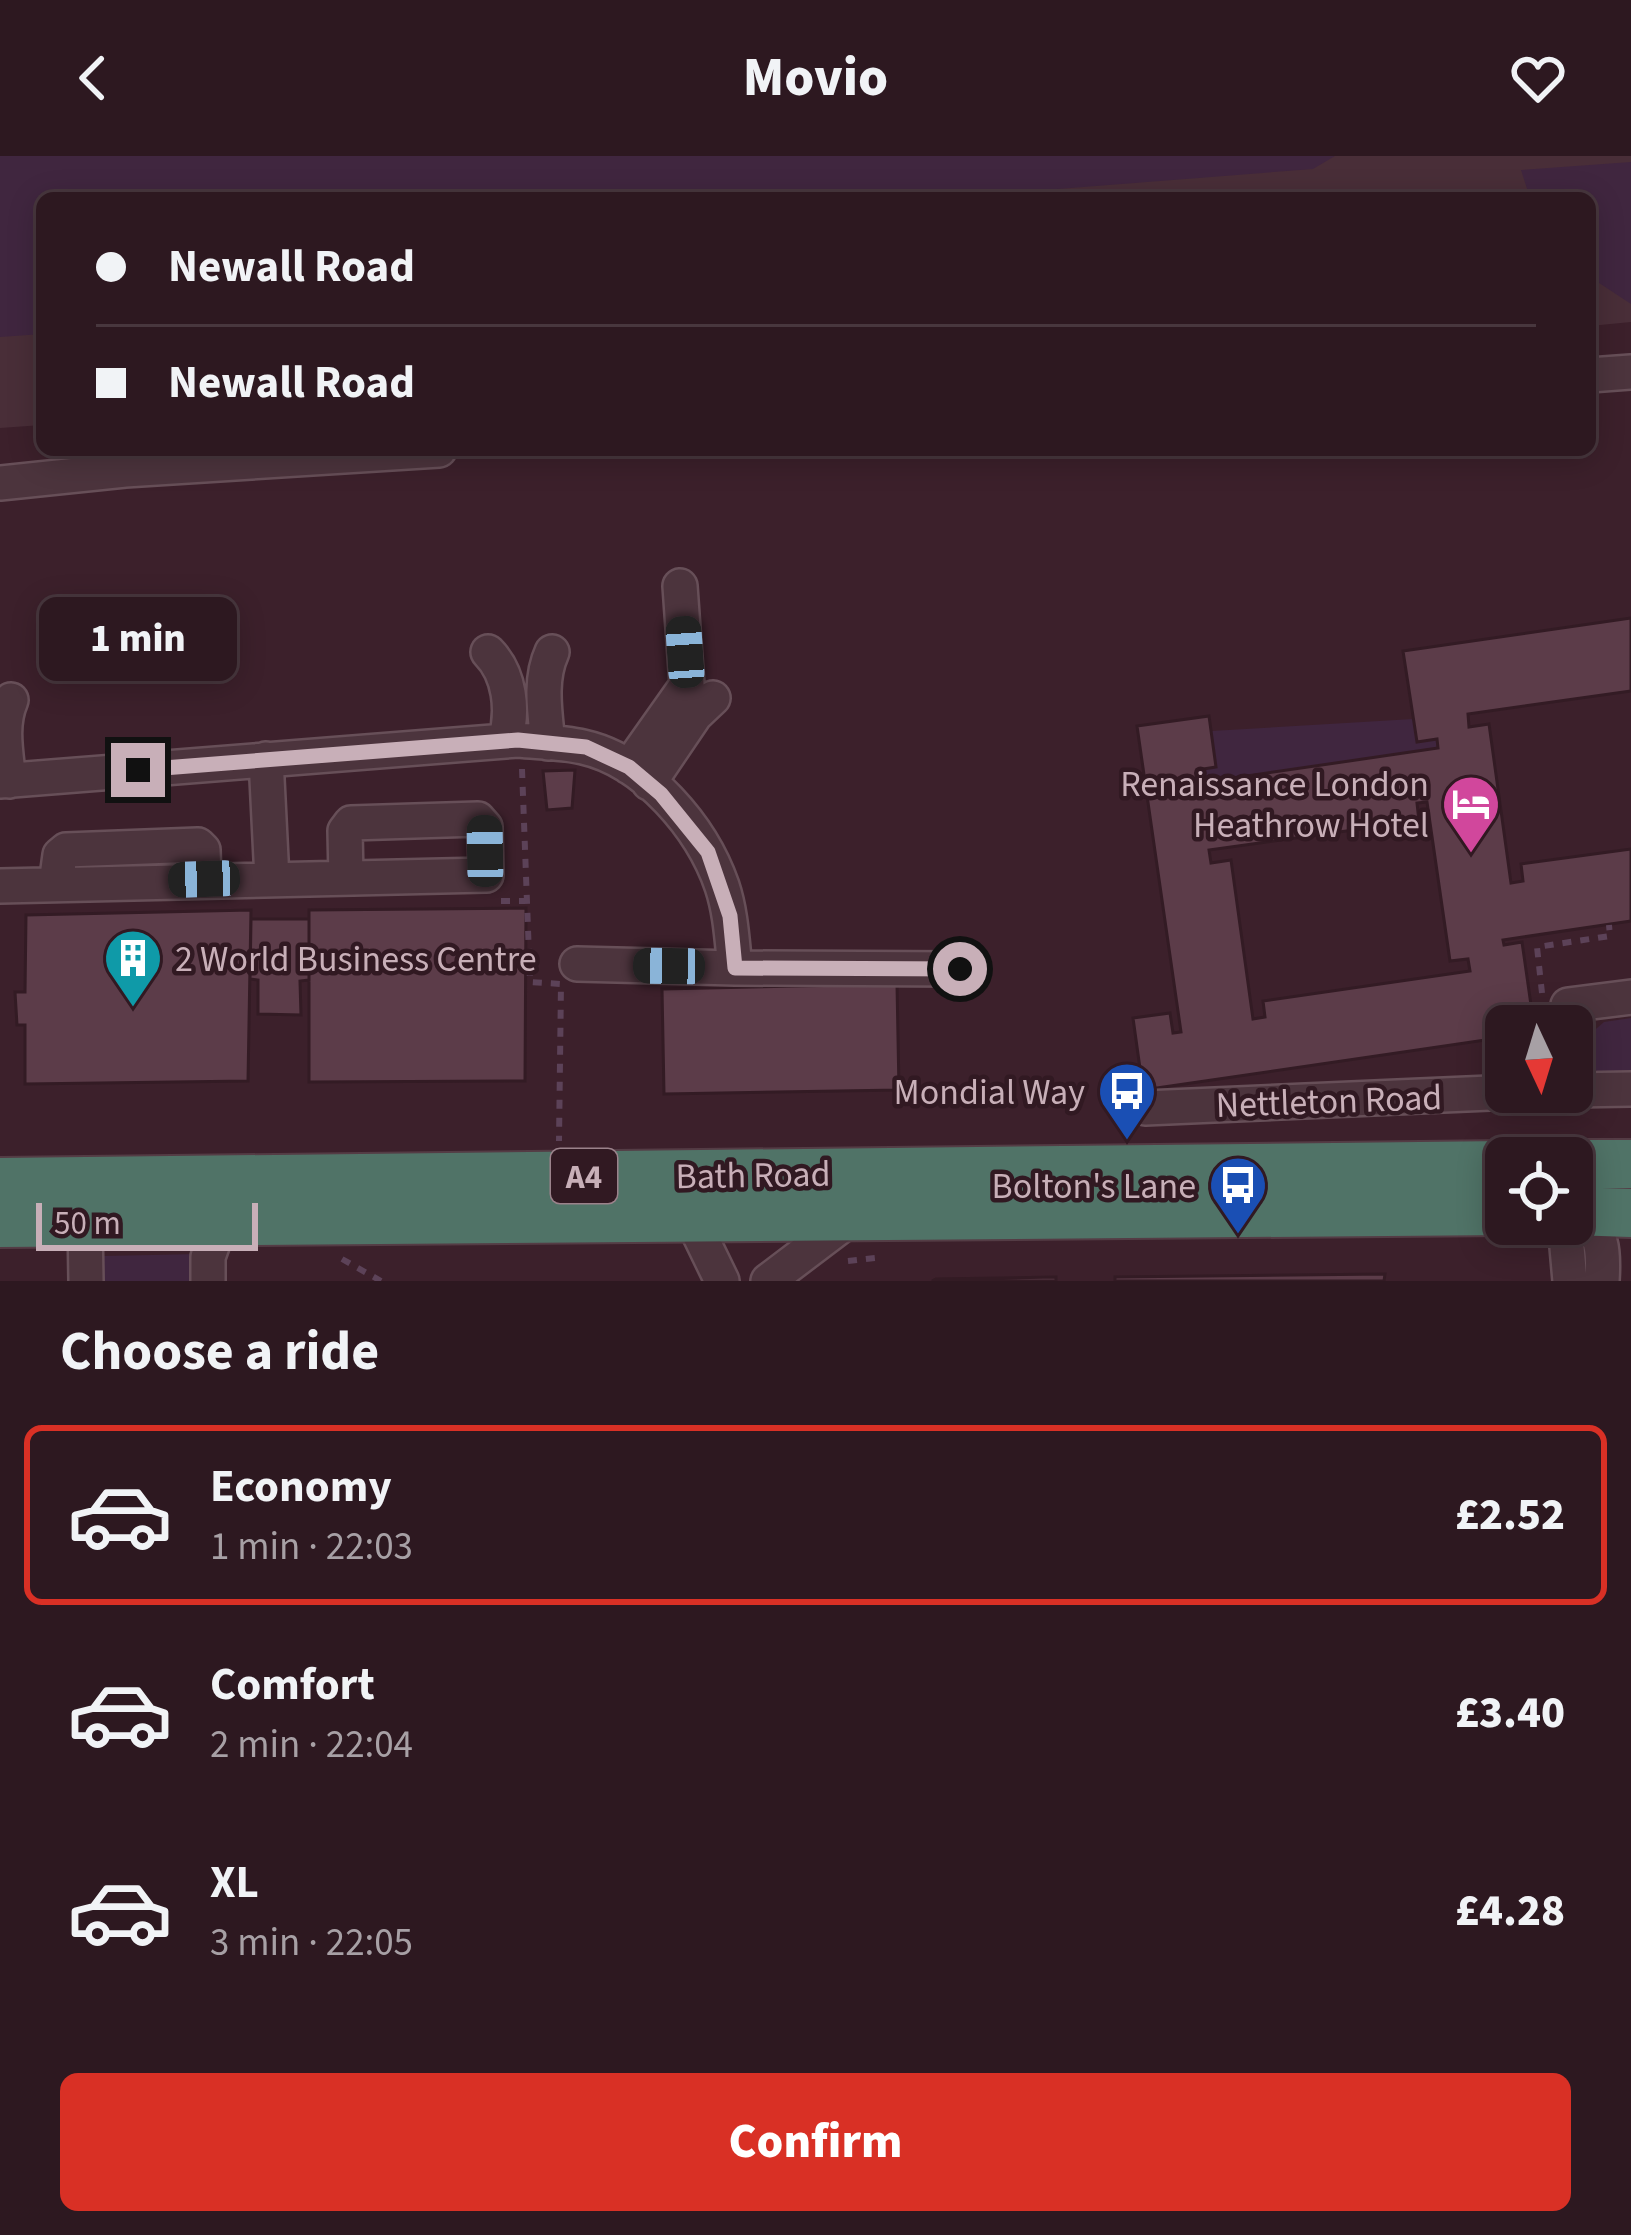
<!DOCTYPE html>
<meta charset="utf-8">
<style>
:root{--surface:#2d1820;--page:#39252d;--text:#f1f3f6;--muted:#a7a0a5;--line:#48373e;--accent:#d93025}
body{margin:0;font-family:"Source Sans 3",sans-serif;background:var(--page);color:var(--text);height:100vh;display:flex;flex-direction:column;font-size:45px;white-space:nowrap}
*{box-sizing:border-box;margin:0}
p{font-size:39px;color:var(--muted)}
.icon{flex:none;width:66px;height:66px;fill:none;stroke:currentColor;stroke-width:2;stroke-linecap:round;stroke-linejoin:round}
.map{position:relative;height:1125px;overflow:hidden}
.panel{display:flex;flex-direction:column;background:var(--surface);flex:1}
.panel>*{flex:none}
.top-card{position:absolute;left:36px;top:36px;width:1560px;height:264px;border-radius:18px;box-shadow:0 6px 30px #0003,0 0 0 3px var(--line);display:grid;align-content:center;height:264px;padding:0 60px;background:var(--surface)}
.needle{width:78px;rotate:176deg}
.fabs{position:absolute;left:1485px;top:849px;display:grid;gap:24px}
.fabs a{display:grid;place-items:center;width:108px;height:108px;border-radius:18px;background:var(--surface);box-shadow:0 6px 30px #0003,0 0 0 3px var(--line);font-size:60px}
.scale{position:absolute;left:36px;bottom:30px;width:222px;box-sizing:border-box;padding-left:12px;border:6px solid #c8afb8;border-top:0;font-size:33px;line-height:42px;white-space:nowrap;color:#c8afb8;-webkit-text-stroke:9px #311922;paint-order:stroke}
.end{position:absolute;width:54px;height:54px;margin:-27px;border:15px solid #c8afb8;background:#111;box-shadow:0 0 0 6px #111}
.from{border-radius:50%}
.bubble{position:absolute;height:84px;border-radius:18px;background:var(--surface);box-shadow:0 6px 30px #0003,0 0 0 3px var(--line);font-size:39px;font-weight:800;line-height:84px;text-align:center}
.car{position:absolute;width:36px;height:72px;margin:-36px -18px;border-radius:15px;box-shadow:0 0 9px 3px #0007;background:linear-gradient(#222 24%,#8ab4d8 0 40%,#222 0 76%,#8ab4d8 0 86%,#222 0)}
.top-card b{display:flex;align-items:center;gap:42px;height:114px;font-size:45px}
.top-card b+b{border-top:3px solid var(--line)}
.top-card i{width:30px;height:30px;background:var(--text)}
ul{padding:0;list-style:none}
li{display:flex;align-items:center;gap:36px;height:180px;margin:0 24px 18px;padding:0 36px;border:6px solid transparent;border-radius:18px}
li div{flex:1}
li b{display:block;font-size:45px}
li em{font-style:normal;font-weight:800}
li.on{border-color:var(--accent)}
li>.icon{width:108px;height:108px;stroke-width:1.5}
h2{padding:0 60px;font-size:54px;line-height:144px}
.action{display:flex;gap:24px;margin-top:auto;padding:24px 60px}
.action a{flex:1;height:138px;border-radius:18px;background:var(--accent);color:#fff;font-size:48px;font-weight:800;line-height:138px;text-align:center}
header{display:flex;justify-content:space-between;align-items:center;height:156px;padding:0 60px;background:var(--surface);font-size:54px;font-weight:800}
.map>svg:first-child{display:block}
.airport{fill:#492e38}
.green{fill:#40263f}
.building{fill:#5c3c49;stroke:#331b24;stroke-width:3;fill-rule:evenodd}
.lines{fill:none;stroke-linecap:round;stroke-linejoin:round}
.minor-casing{stroke:#674f58;stroke-width:38}
.highway-casing{stroke:#543c45;stroke-width:52}
.path{stroke:#5c4258;stroke-width:6;stroke-dasharray:9 9;stroke-linecap:butt}
.minor{stroke:#4c343d;stroke-width:33}
.highway{stroke:#507367;stroke-width:48}
.route{stroke:#c8afb8;stroke-width:15}
.labels{text-anchor:middle;stroke-width:9;stroke-linejoin:round;paint-order:stroke}
.shield{fill:#311922;stroke:#9b828b;stroke-width:3}
.shield-label{font-size:33px;font-weight:bold;fill:#c8afb8}
.poi-label{font-size:36px;fill:#c8afb8;stroke:#311922;text-anchor:end}
.street-label{font-size:36px;fill:#c8afb8;stroke:#311922}
</style>
<header><svg class="icon" aria-label="back" viewBox="0 0 24 24"><path d="M15 5l-7 7 7 7"/></svg>Movio<svg class="icon" aria-label="heart" viewBox="0 0 24 24"><path d="M12 20l-8-8c-3-5 5-10 8-4 3-6 11-1 8 4z"/></svg></header>
<div class="map">
<svg width="1631" height="1125" viewBox="0 0 1631 1125">
<rect width="100%" height="100%" fill="#3c202b"/>
<path class="airport" d="M0,0H1631V166L1590,170V42H42V269L0,272Z"/>
<path class="green" d="M0,0H1335L1313,13L943,42H42V178L0,181Z
M1631,6V148L1590,121V42H1530L1521,14Z
M1413,563L1417,585L1437,583L1438,592L1199,627L1197,614L1216,610L1211,575Z
M1631,862V920L1600,918L1593,911L1589,879L1604,866Z
M200,1098V1125H103V1100Z"/>
<path class="building" d="M1631,462V535L1468,558L1469,571L1489,568L1511,727L1523,725L1521,708L1631,693V765L1503,784L1504,789L1522,786L1534,870H1506V881L1143,934L1133,862L1170,857L1173,877L1181,876L1137,570L1209,560L1216,611L1197,614L1199,627L1438,592L1437,583L1417,586L1403,495ZM1427,646L1450,805L1468,803L1470,815L1263,845L1265,861L1253,863L1231,704L1211,707L1209,694L1419,665L1417,647Z
M575,614L572,652L547,654L543,615Z
M526,752L525,925L309,926V754Z
M251,754L248,925L25,928V869H17L15,836H25L26,759Z
M251,763H309V824L300,825L301,859L258,858V824L250,823Z
M897,828L899,934L664,938L662,833Z
M1385,1118L1384,1125H1115V1121Z
M1056,1121V1125H932L936,1123Z"/>
<g class="lines">
<defs>
<path id="minor" d="M1590,219L1631,216
M0,327L125,314L439,294
M488,496C510,518 514,555 505,585
M548,587C545,557 539,524 552,496
M266,603L272,723
M629,611L687,529L680,430
M0,625L518,584C539,586 562,586 583,591C646,605 702,672 722,730C731,757 732,785 735,812L577,808
M9,625C6,597 0,569 11,544
M649,627L695,559L713,542
M56,728L60,699L66,694L198,689L203,694L204,723
M0,730L486,719L485,671L478,663L351,667L345,675L346,722
M735,812L960,813
M1570,870L1568,849L1631,841
M1572,888L1577,933
M1572,934L1631,933
M1145,952L1513,936
M1579,1056C1603,1078 1604,1093 1602,1125
M690,1059L722,1125
M85,1066L86,1125
M208,1125V1101L221,1065
M768,1125L855,1059
M1570,1125L1566,1080L1572,1068"/>
<path id="highway" d="M1572,1008H1631
M0,1026L1506,1009
M1572,1055L1631,1057
M0,1067L1506,1055"/>
</defs>
<use href="#minor" class="minor-casing"/>
<use href="#highway" class="highway-casing"/>
<path class="path" d="M522,613L530,826L561,828L559,985
M501,745H528
M1542,837L1537,791L1610,780L1609,769
M342,1103L381,1125
M848,1105L883,1101"/>
<use href="#minor" class="minor"/>
<use href="#highway" class="highway"/>
</g>
<g class="lines">
<path class="route" d="M138,614L518,584L586,591L629,611L661,638L708,696L730,760L735,812L960,813"/>
</g>
<defs>
<symbol id="hotel-pin" viewBox="-11 -11 22 30"><path d="M0 17L-7.5 6A9.5 9.5 0 1 1 7.5 6Z" fill="#d1479c" stroke="#311922"/><path d="M-6-4.5h1.5V1H6V5H4.5V3h-9V5H-6ZM-4 0a1.8 1.8 0 1 1 3.6 0ZM.5 0V-2.5h3Q6-2.5 6 0Z" fill="#fff"/></symbol>
<symbol id="building-pin" viewBox="-11 -11 22 30"><path d="M0 17L-7.5 6A9.5 9.5 0 1 1 7.5 6Z" fill="#0f9aa8" stroke="#311922"/><path d="M-4-6H4V6H1V3H-1V6H-4ZM-2.5-4.3h1.7v1.8h-1.7ZM.8-4.3h1.7v1.8H.8ZM-2.5-1h1.7V.8h-1.7ZM.8-1h1.7V.8H.8Z" fill="#fff"/></symbol>
<symbol id="bus-pin" viewBox="-11 -11 22 30"><path d="M0 17L-7.5 6A9.5 9.5 0 1 1 7.5 6Z" fill="#1a4fb4" stroke="#311922"/><path d="M-5-6H5V4H4V6H2V4H-2V6H-4V4H-5ZM-3.5-4V0h7V-4ZM-3.5 1.2v1.5H-2V1.2ZM2 1.2v1.5H3.5V1.2Z" fill="#fff"/></symbol>
</defs>
<g fill-rule="evenodd">
<use href="#hotel-pin" x="1438" y="615" width="66" height="90"/>
<use href="#building-pin" x="100" y="769" width="66" height="90"/>
<use href="#bus-pin" x="1094" y="902" width="66" height="90"/>
<use href="#bus-pin" x="1205" y="996" width="66" height="90"/>
</g>
<g class="labels">
<rect class="shield" x="551" y="993" width="66" height="54" rx="9"/>
<g class="shield-label">
<text x="584" y="1032">A4</text>
</g>
<g class="poi-label">
<text x="1429" y="640">Renaissance London<tspan x="1429" dy="41">Heathrow Hotel</tspan></text>
<text x="175" y="815" text-anchor="start">2 World Business Centre</text>
<text x="1085" y="948">Mondial Way</text>
<text x="1196" y="1042">Bolton's Lane</text>
</g>
<g class="street-label">
<text transform="translate(1329 944) rotate(-2)" y="13">Nettleton Road</text>
<text transform="translate(753 1018) rotate(-1)" y="13">Bath Road</text>
</g>
</g>
</svg>
<div class="fabs">
<a><svg class="needle" viewBox="-14 -14 28 28"><path d="M0-13l5 13h-10z" fill="#e53935"/><path d="M0 13l5-13h-10z" fill="#a7a0a5"/></svg></a>
<a><svg class="icon" aria-label="locate" viewBox="0 0 24 24"><circle cx="12" cy="12" r="6"/><path d="M12 2v4M12 18v4M2 12h4M18 12h4"/></svg></a>
</div>
<div class="scale">50 m</div>
<i class="end from" style="left:960px;top:813px"></i>
<i class="end" style="left:138px;top:614px"></i>
<div class="bubble" style="left:39px;top:441px;width:198px">1 min</div>
<i class="car" style="left:685px;top:496px;rotate:356deg"></i>
<i class="car" style="left:485px;top:695px;rotate:359deg"></i>
<i class="car" style="left:204px;top:723px;rotate:268deg"></i>
<i class="car" style="left:669px;top:810px;rotate:271deg"></i>
<div class="top-card">
<b><i class="from"></i>Newall Road</b>
<b><i></i>Newall Road</b>
</div>
</div>
<section class="panel">
<h2>Choose a ride</h2>
<ul>
<li class="on"><svg class="icon" aria-label="car" viewBox="0 0 24 24"><path d="M5 17H2v-5l4-1 3-4h7l3 4 3 1v5h-3M9 17h6M6 11h13"/><circle cx="7" cy="17" r="2"/><circle cx="17" cy="17" r="2"/></svg><div><b>Economy</b><p>1 min · 22:03</p></div><em>£2.52</em></li>
<li><svg class="icon" aria-label="car" viewBox="0 0 24 24"><path d="M5 17H2v-5l4-1 3-4h7l3 4 3 1v5h-3M9 17h6M6 11h13"/><circle cx="7" cy="17" r="2"/><circle cx="17" cy="17" r="2"/></svg><div><b>Comfort</b><p>2 min · 22:04</p></div><em>£3.40</em></li>
<li><svg class="icon" aria-label="car" viewBox="0 0 24 24"><path d="M5 17H2v-5l4-1 3-4h7l3 4 3 1v5h-3M9 17h6M6 11h13"/><circle cx="7" cy="17" r="2"/><circle cx="17" cy="17" r="2"/></svg><div><b>XL</b><p>3 min · 22:05</p></div><em>£4.28</em></li>
</ul>
<div class="action"><a>Confirm</a></div>
</section>
